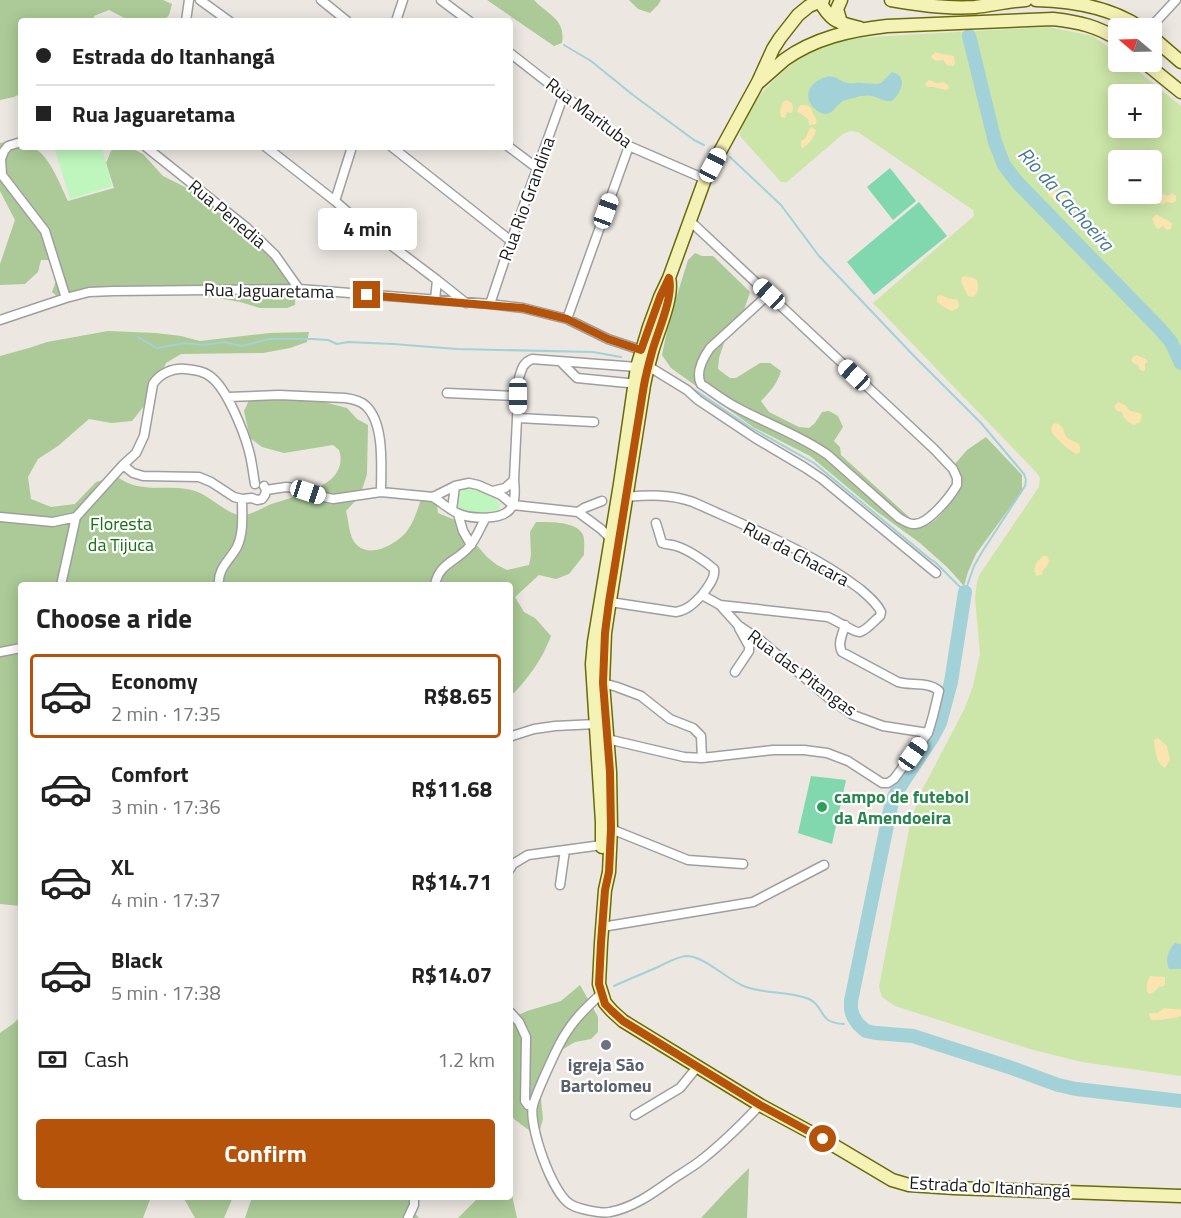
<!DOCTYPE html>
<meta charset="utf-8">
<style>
:root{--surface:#fff;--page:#f6f6f6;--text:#222;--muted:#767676;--line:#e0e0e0;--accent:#b45309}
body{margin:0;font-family:"Titillium Web",sans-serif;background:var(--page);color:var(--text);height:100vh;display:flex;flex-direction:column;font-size:22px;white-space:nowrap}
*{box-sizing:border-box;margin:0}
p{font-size:20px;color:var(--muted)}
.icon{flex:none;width:33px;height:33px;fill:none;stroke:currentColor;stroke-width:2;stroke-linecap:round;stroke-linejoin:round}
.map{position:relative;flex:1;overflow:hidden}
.drawer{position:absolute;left:18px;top:582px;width:495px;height:618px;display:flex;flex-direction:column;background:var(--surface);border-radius:6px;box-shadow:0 3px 15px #0003}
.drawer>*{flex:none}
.guide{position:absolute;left:18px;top:18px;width:495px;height:132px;border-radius:6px;box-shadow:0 3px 15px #0003;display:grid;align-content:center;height:132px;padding:0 18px;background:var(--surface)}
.needle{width:39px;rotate:289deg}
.buttons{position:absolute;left:1108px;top:18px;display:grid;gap:12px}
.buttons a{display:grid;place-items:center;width:54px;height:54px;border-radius:6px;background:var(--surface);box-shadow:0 3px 15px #0003;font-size:30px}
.end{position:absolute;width:27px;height:27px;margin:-14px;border:8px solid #b45309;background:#fff;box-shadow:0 0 0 3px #fff}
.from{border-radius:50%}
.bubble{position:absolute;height:42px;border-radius:6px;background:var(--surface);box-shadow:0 3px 15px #0003;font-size:20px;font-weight:700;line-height:42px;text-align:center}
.car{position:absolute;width:18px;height:36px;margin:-18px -9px;border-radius:8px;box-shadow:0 0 4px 2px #0007;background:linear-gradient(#fff 24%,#345 0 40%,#fff 0 76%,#345 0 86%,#fff 0)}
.guide b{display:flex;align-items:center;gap:21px;height:57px;font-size:22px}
.guide b+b{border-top:2px solid var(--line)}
.guide i{width:15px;height:15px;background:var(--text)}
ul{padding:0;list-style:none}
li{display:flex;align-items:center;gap:18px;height:84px;margin:0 12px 9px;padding:0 6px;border:3px solid transparent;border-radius:6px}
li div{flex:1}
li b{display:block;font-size:22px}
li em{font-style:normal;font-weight:700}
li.selected{border-color:var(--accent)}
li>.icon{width:54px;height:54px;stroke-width:1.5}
h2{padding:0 18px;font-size:27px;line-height:72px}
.pay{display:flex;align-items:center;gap:15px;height:66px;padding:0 18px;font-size:22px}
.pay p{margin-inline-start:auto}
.button{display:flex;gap:12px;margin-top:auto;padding:12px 18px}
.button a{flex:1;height:69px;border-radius:6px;background:var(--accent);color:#fff;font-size:24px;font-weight:700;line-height:69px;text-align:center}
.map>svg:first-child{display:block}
.grass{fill:#cce5a8;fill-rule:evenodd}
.forest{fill:#abca97}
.sand{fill:#fbe4b0}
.park{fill:#bff6be}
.pitch{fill:#81d8ae}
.water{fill:#a2d1d8}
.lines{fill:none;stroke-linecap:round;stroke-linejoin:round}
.stream{stroke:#a2d1d8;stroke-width:2}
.river{stroke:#a2d1d8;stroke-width:14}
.street-casing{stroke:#9f9f9f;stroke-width:11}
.secondary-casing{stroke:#696a0a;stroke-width:15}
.street{stroke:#fff;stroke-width:8}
.secondary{stroke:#f5f2b5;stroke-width:12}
.route{stroke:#b45309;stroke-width:8}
.leisure-dot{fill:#2e9e5b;stroke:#fff;stroke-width:2}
.worship-dot{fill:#6b7280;stroke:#fff;stroke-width:2}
.labels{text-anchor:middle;stroke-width:4.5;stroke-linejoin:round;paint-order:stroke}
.street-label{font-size:18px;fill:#1b1b1b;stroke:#fff}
.park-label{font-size:18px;fill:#127210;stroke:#fff}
.leisure-label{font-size:18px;font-weight:bold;fill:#27864d;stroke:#fff;text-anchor:start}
.worship-label{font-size:18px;font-weight:bold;fill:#5b616d;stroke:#fff}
.water-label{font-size:20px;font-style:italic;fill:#477796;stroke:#fff}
</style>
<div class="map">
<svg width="1181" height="1218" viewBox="0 0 1181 1218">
<rect width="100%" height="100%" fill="#ece7e1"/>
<path class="grass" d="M1048,27L1093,36L1119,55V62H1127L1181,106V1076L1082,1062L1030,1049L895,1006L882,997L879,987L910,824L921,792L964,710L973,686L980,654L975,597L977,582L980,574L1039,487L1040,478L1037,473L873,303L974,216L973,210L858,132L850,131L843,134L787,182H781L740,136C742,107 776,77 798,59C802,57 805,53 809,50C820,45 834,41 845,39C913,34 980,31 1048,27ZM1119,94H1152V128H1119ZM1119,160H1152V194H1119Z"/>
<path class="forest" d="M0,0H163L172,4L169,15L164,21H130L109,10L94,16V21H21V93L14,97L0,100Z
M487,0H534C548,15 566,19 562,43L554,46Z
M629,0H661L658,5L650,13L638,9Z
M15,141L21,143V147C24,147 28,146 31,147C48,151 61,187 68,201L114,188L106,163L111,151L116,147H128L133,149L143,154L163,176L197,193L222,214L253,234L296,281L295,305L287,308H260L240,302L201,295L130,290L60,299L52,292L57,278L52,260H41L38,272L25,284L0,285V264L15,220L0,191V143Z
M695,253L702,256H713L750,292L740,322L725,340L719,358L718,369L730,378H736L760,363H770L781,371C777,384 770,392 761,401L769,412L799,427L809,428L815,423L822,412L829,411L838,416L843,427L834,441L840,447L841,455L920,527C940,524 952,499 962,483L960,471L954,465L967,450L986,437L1022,475V491L976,554L968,572L964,586L948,568L920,543L876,511L810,456L753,427L671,368L662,355L669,321L688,260Z
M108,331L156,333L181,336L200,341L270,333L309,332L307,342L290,348L263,353L181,354L166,363L155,389L144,406L132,421L111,423L89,419L58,446L38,459L28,477L31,499L51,507L75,504L96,482L116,476C119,478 123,481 128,483C149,492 174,484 195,491C210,496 226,513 239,515C250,516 260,509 269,505C286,499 325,489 335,475C341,467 342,459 339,450L333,445L284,453L262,447L250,438L244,411L250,398L301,396L347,408L357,419L368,425L367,474L360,496L346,511C349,522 349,539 358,546C372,558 398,543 407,531C416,519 418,505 424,493L435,491L438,513L455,520L487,557L497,565L507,570L529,565L531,555L530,532L536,522C549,522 577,521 583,535C585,540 584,549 584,555L569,574L556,579L539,575L515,597L524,612L535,618L551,636C542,660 528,679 510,697V585H21V906L0,904V356L29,348L47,342Z
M580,985L598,1017V1032L591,1039L575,1042L560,1051L542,1071L539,1079L543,1119L539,1133L530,1131L510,1116V1019L527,1011L561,1001Z
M21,1016V1197H151L143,1218H0V1033L14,1023Z
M749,1168L747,1218H701L726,1191Z
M510,1186L517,1218H458L479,1197H510Z
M183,1197H233L224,1218H195Z
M252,1197H409L412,1210L419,1218H245Z"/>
<path class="sand" d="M936,52C942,55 947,54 954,56L955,64L953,66L947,65L943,60C938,61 933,62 931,56Z
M929,80L937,83L943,82L948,85L949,89L945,90L934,87H927L925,84Z
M786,100L792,103L793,109L792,113L787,112L785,118L781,117L780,111L783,102Z
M800,105H806L811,108C812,115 818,117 816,124L809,125L808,119L797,111Z
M812,127L816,130C815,137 809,145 802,148L801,146V141L805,139L810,128Z
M1050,190H1054L1059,195L1066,197L1069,203L1074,205L1075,210L1074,212L1069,213L1065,206C1058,204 1055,199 1049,196L1048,192Z
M1172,193L1176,196V201L1173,203L1166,202L1163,205L1159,203V198L1160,195L1164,194L1168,196Z
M1156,214L1172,223L1171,229L1166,230L1163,226L1159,229L1156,228L1152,219Z
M965,276L973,278L977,280C979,288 979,293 973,297L968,296L961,282L962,277Z
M941,295L950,299H957L959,304L958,308L952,311C949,310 939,304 937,302V296Z
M1136,355L1146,359L1148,362L1145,364V370L1143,371L1140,370L1138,365L1133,363L1131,360L1133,357Z
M1118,402L1125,405L1130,411L1140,413L1142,416L1140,422L1134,425C1127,422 1123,418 1122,412L1117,411L1114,407L1115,405Z
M1054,423L1059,424L1063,428C1066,441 1069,438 1079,444L1080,447V452L1077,454C1071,452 1050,435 1051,428C1052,426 1053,425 1054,423Z
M1043,556H1047L1049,560L1047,566L1042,571L1043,574L1037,576L1035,574C1033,565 1037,562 1043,556Z
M1158,738L1167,746L1170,760L1165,768C1156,764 1155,749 1154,740Z
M1150,976L1165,977V984L1164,986L1159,987L1154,992L1150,994L1147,992C1146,987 1147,981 1150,976Z
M1164,1008L1172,1009H1180L1181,1010V1016C1177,1018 1156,1021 1151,1020L1149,1015L1150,1013H1158Z"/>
<path class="park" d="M54,147H102L112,186L70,199Z
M467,488C479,492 501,493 500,509C489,513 466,515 457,507C458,498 457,492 467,488Z"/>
<path class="pitch" d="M890,168L916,201L893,220L867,187Z
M919,202L947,236L874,295L847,262Z
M811,776L846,780L832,844L798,833Z"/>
<path class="water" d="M892,72C909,77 901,92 892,101C880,102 876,93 861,96C855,97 849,99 843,101C836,105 833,114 825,114C820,114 816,110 813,107C803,95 810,83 823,78C837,73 838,82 848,83C853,84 858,82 862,83C867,83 871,84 876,84L881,83Z
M1175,943L1180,944L1181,945V969C1177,968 1174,970 1169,969C1165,960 1168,950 1175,943Z"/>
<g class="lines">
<path class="stream" d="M564,45L591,61L633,95L694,140L704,145
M138,337L157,348L185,343L204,345L224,342L242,346L269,339H312L328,340L337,344L348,342L393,344L457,349L593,352L621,357
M680,380L750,427L814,463L930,559L935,562L965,592L974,566L982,552L1025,486L1026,480L1024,474L981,423L913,355L819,256L781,205L730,157
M614,986C629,979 645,973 660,966C668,962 677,957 686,956C690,956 695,957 699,959C715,966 730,981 746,987C766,994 789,991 809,999C826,1007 817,1023 844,1024"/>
<path class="river" d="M969,36L995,142L1004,165L1017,182L1160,329L1171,342L1181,363
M965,592L951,682L940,723L932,738L897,791L892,801L851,1001V1009L853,1016L858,1024L866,1031L876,1033L913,1036L1009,1067L1058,1085L1076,1089L1181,1101"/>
<defs>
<path id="street" d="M200,0L229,21
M321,0L347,21
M441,0L469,21
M186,21L189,0
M396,21L403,0
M1150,28L1176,0
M510,53L629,146L705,179
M21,142L8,146L4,151L1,159L2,175L45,231L66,298
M146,147L246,227L275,255L299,289
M266,147L335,201L351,215L437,280L466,303
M392,147L511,241
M509,147L537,168
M335,201L352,147
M689,220L934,449L953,469L957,478V485C950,497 927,526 913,524C908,524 903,520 899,518L828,455C800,435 767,424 736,407C724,401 713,392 701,384C695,372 703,358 710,348L769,294
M435,300L437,280
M490,304L511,241L564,94
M567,319L629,146
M0,320L66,298L89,292L113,291L299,289L490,304L523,308L567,319L608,339L641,350
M561,362L577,378L638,384
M648,366L687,390L698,400L755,438L804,467L822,479L936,573
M447,393L518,396
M228,397L279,395L345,398C353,399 361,401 366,406C385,424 381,468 381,492
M518,418L594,422
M123,465L133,473L143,476L199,477L211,482L234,497L242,499L252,498L257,500L262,499L265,495L266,490L264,486
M266,490L286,487L296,488L320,496L333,499L381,492L433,497L455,486L469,483L478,485L501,495L513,505L578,512L584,508L602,501
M493,491L505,488L514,480
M433,497C441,502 449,509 457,513C469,519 503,521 511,508C516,501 515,489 514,480L519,378C522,368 523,363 532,359L637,367
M452,510L455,486
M578,512L601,529L610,538
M458,514L463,531L471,545
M0,517L53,522L76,517L123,465L136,453L144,436L153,384C160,373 173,368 185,369C195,370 204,371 211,377C227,389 244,432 249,451C252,462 253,473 255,484
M656,523L662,543C667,545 671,544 676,546C687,549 705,561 714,569C716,578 707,588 702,595
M61,585L76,517
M219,585C217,569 230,560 237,547C244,532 242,515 242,499
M435,585C439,563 456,562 469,547C476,539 480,528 485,519
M610,602L676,612C688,610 694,603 702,595L720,605L828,617C835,620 856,633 860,632C867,630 875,620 880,616L881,612C877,603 868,596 860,589C812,552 748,527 693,502C670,494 650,495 626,497
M720,605L738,625L760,640L830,699L853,715L883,726L928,733
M0,652L21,648
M735,672L749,651V646L739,628
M603,683L617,687L641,696L670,719L693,728L701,736L702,758
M512,736L534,729L555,726L596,724
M607,739L684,757L702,758L773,750H804L827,753L848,761L882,783H888L894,779L928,733L933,716L939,691C929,681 910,686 898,682L842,652C837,644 843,633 845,625
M611,829L688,860L743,864
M510,869L513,864L528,855L602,845
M560,885L565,850
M602,927L753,902L824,865
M601,994C589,1005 577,1016 568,1030C558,1044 552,1060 545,1075C541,1084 536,1095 533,1105C528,1125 552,1193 570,1204C578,1209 601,1214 610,1212C632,1208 652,1194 670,1181C680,1174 691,1168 700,1161C722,1144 741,1125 760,1105
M510,1012L519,1022L526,1037L525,1101L528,1105L533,1106
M635,1115L680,1088L698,1066
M408,1218L414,1205V1197"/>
<path id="secondary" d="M819,0C831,22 837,22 860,28
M891,0C919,5 947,9 975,7C992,5 1009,1 1026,0
M1036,0C1073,1 1111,7 1141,28
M841,23L837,9L841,0
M1152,37L1181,62
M1144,62L1181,92
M759,82C767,75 776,67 784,60C814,38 851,30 887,26L1053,19C1079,22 1097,26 1119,40
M669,278C674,297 657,333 652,352C649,363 646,374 644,385L608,613L605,633L603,683L610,772L611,829L609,872L605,890L601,943L599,984L605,1003L612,1011L623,1021L760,1105L823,1139L892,1180L909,1185L954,1188L1181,1196
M602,847V822L592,664L594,642L620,484L637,367L649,327L660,297L669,278L705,179L758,82L773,49L780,38L798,15L809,6L823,0"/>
</defs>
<use href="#street" class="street-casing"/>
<use href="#secondary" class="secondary-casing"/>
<use href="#street" class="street"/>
<use href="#secondary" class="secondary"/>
</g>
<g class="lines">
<path class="route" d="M367,295L523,308L567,319L608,339L641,350L660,297L669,278C674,297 657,333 652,352C649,363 646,374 644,385L609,602L605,633L603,683L610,772L611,829L609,872L605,890L601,943L599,984L605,1004L612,1011L623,1021L760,1105L823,1139"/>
</g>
<circle class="leisure-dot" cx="822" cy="807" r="6"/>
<circle class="worship-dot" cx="606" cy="1045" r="6"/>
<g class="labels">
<g class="street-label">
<text transform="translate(589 113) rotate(37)" y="6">Rua Marituba</text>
<text transform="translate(527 199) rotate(-70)" y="6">Rua Rio Grandina</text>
<text transform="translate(227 214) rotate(40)" y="6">Rua Penedia</text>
<text transform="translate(269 291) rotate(1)" y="6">Rua Jaguaretama</text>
<text transform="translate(796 554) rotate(28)" y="6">Rua da Chacara</text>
<text transform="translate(802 673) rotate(37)" y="6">Rua das Pitangas</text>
<text transform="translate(990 1187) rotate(3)" y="6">Estrada do Itanhangá</text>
</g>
<g class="park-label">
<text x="121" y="530">Floresta<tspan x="121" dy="21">da Tijuca</tspan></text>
</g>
<g class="leisure-label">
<text x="834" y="803">campo de futebol<tspan x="834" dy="21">da Amendoeira</tspan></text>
</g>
<g class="worship-label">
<text x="606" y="1071">igreja São<tspan x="606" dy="21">Bartolomeu</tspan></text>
</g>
<g class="water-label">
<text transform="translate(1066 199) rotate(48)" y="7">Rio da Cachoeira</text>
</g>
</g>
</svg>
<div class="buttons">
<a><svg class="needle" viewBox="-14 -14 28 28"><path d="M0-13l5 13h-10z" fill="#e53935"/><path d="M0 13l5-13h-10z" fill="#767676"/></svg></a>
<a>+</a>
<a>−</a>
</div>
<i class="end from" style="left:823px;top:1139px"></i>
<i class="end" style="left:367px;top:295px"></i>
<div class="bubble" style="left:318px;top:208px;width:99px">4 min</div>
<i class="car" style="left:713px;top:165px;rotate:28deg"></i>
<i class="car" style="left:606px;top:211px;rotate:20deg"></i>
<i class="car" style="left:769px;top:294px;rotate:313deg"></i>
<i class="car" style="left:854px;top:375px;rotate:313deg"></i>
<i class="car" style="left:518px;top:396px;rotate:180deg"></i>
<i class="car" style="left:308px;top:492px;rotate:108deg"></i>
<i class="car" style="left:913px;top:754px;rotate:35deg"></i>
<div class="guide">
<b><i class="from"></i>Estrada do Itanhangá</b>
<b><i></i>Rua Jaguaretama</b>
</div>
<section class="drawer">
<h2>Choose a ride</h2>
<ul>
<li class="selected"><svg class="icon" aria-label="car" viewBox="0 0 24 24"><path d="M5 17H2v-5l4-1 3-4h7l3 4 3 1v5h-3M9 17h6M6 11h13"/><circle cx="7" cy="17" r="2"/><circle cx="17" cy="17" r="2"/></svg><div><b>Economy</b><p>2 min · 17:35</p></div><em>R$8.65</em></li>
<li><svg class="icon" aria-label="car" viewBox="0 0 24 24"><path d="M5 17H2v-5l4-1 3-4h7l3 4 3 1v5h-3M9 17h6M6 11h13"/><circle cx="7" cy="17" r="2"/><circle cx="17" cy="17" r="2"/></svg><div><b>Comfort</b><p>3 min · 17:36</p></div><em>R$11.68</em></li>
<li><svg class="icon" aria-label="car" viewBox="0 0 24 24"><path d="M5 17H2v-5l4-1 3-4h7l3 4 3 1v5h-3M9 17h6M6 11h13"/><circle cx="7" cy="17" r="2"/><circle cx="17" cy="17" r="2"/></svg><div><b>XL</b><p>4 min · 17:37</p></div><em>R$14.71</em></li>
<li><svg class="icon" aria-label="car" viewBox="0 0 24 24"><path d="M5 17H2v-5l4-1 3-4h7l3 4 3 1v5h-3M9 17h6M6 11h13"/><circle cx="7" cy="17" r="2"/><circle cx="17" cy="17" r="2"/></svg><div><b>Black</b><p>5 min · 17:38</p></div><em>R$14.07</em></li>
</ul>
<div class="pay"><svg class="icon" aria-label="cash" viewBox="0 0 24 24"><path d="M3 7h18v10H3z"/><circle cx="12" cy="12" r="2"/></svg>Cash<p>1.2 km</p></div>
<div class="button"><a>Confirm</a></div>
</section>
</div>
